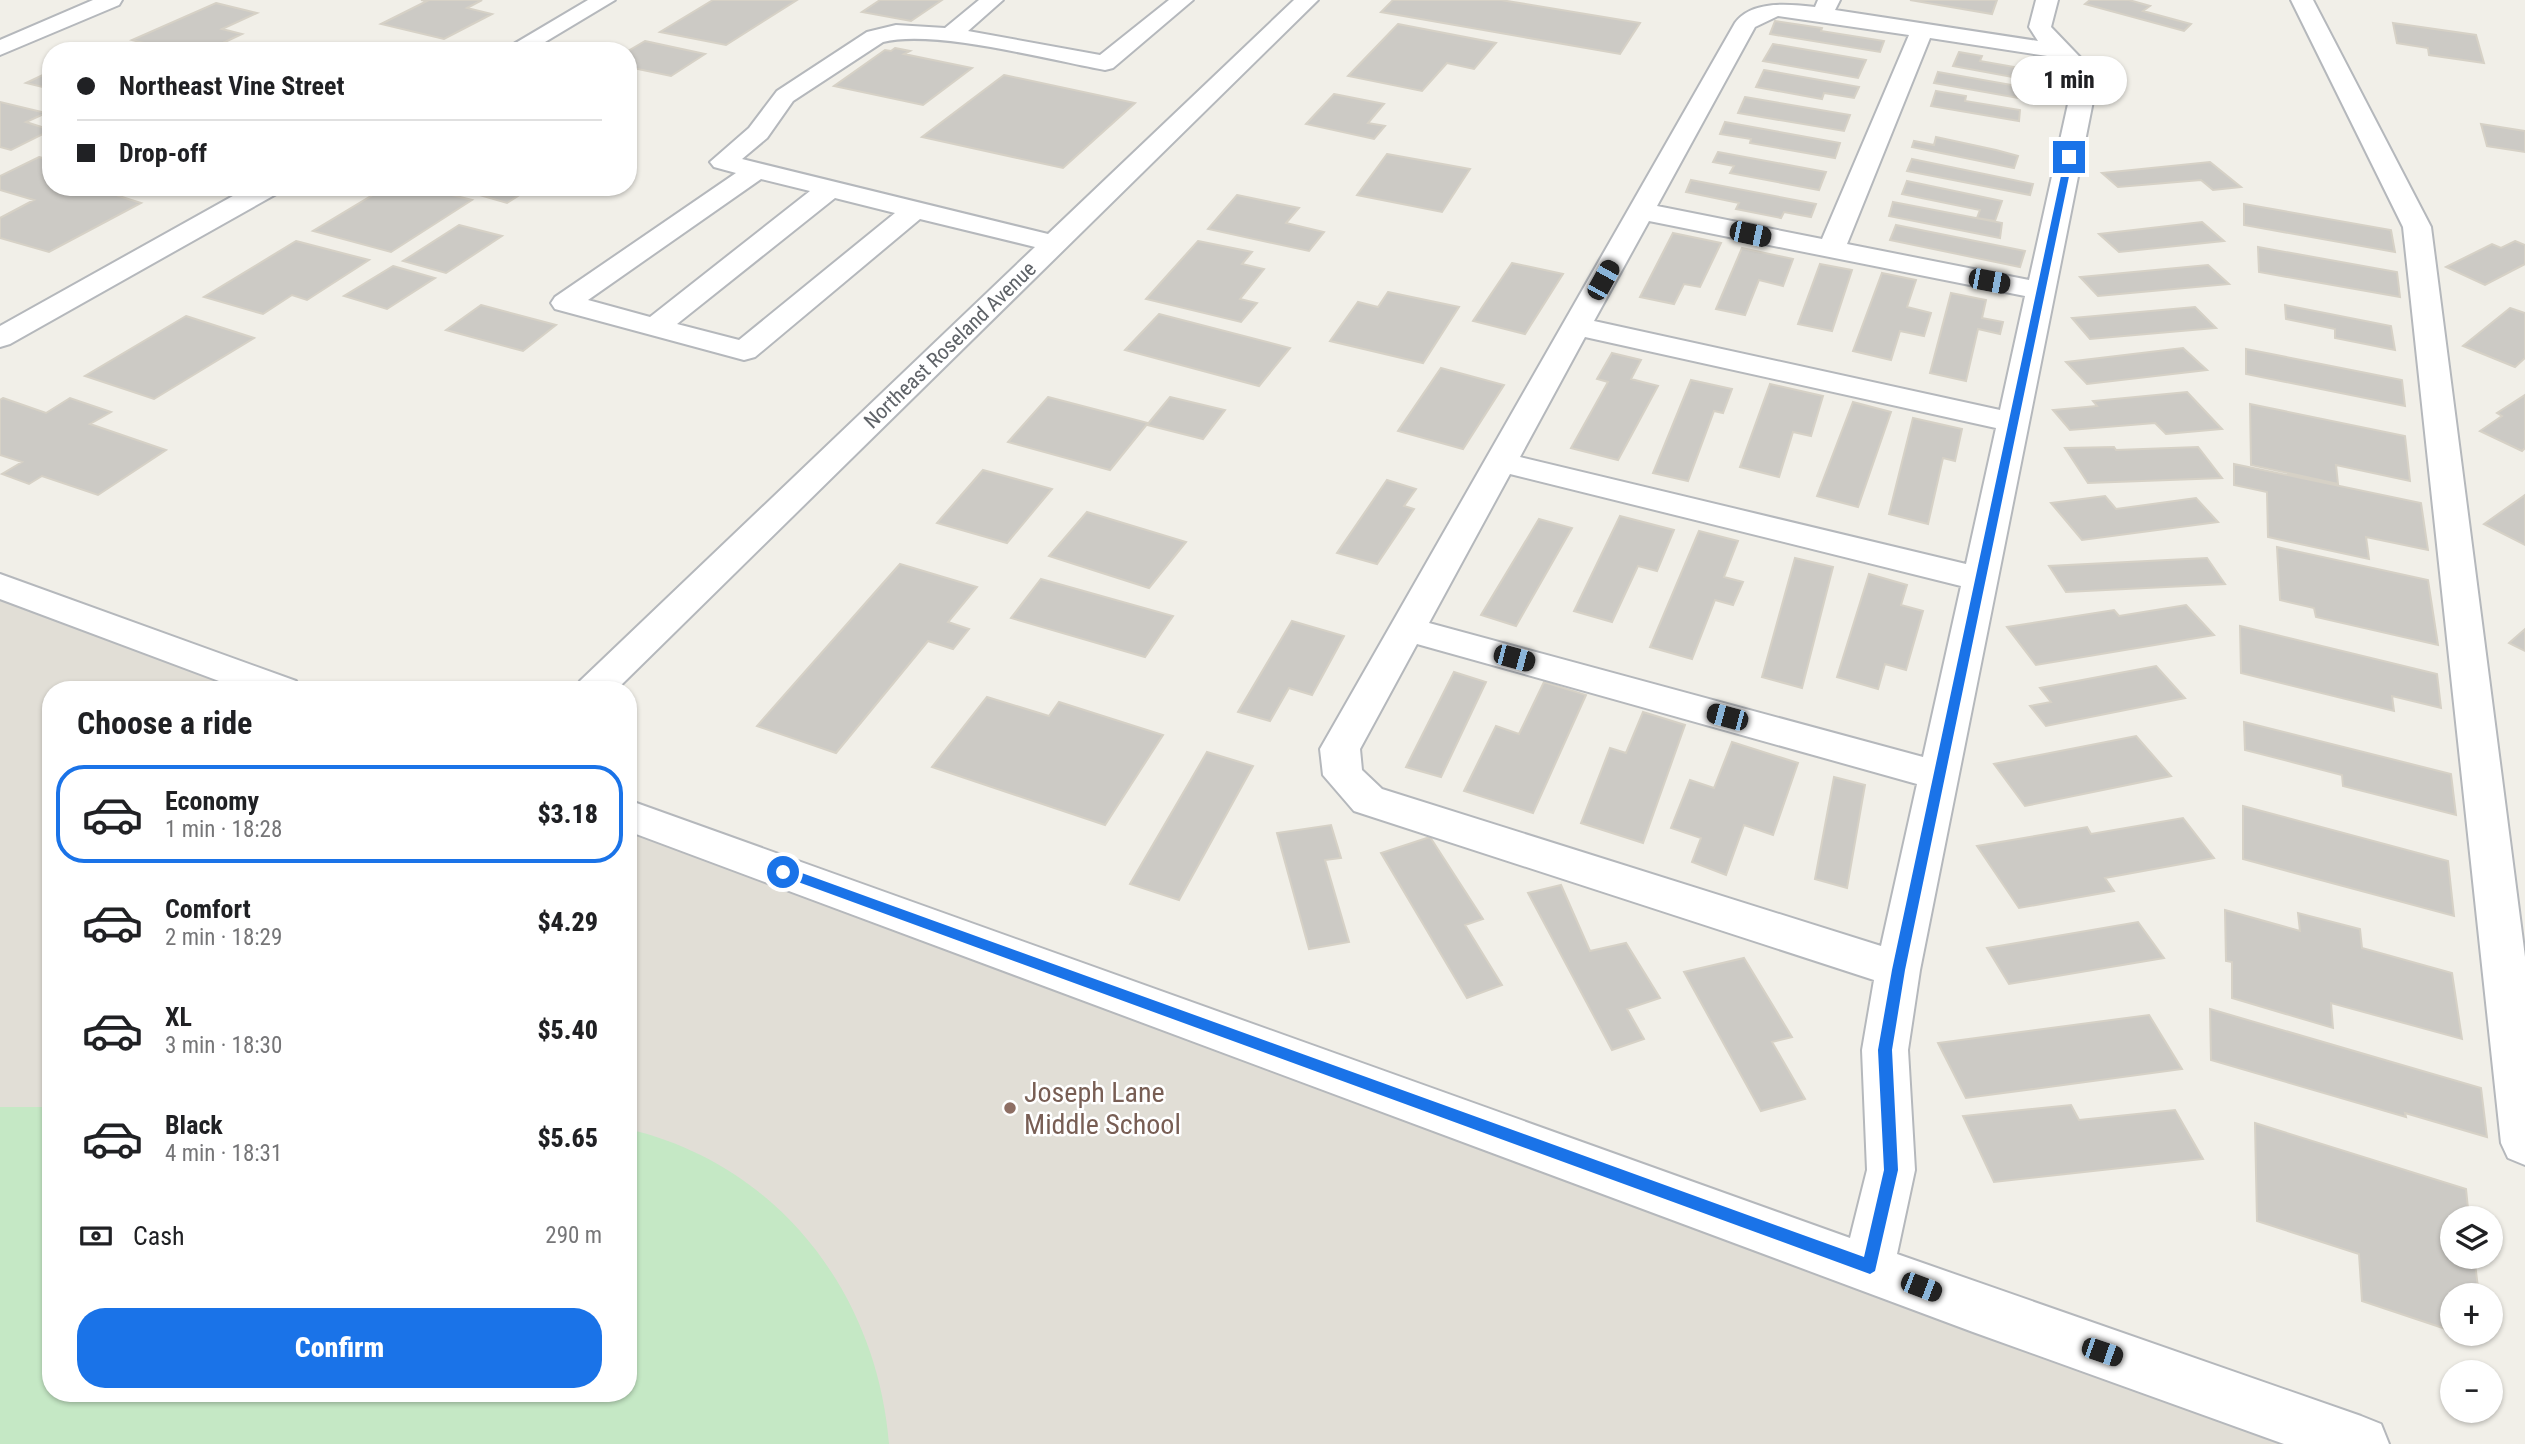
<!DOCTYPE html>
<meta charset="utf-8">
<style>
:root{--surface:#fff;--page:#f2f2f2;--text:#202124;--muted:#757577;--line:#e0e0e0;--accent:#1a73e8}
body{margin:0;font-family:"Roboto Condensed",sans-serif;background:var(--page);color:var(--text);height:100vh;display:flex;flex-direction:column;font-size:26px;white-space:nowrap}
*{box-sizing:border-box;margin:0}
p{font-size:23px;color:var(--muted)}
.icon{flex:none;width:38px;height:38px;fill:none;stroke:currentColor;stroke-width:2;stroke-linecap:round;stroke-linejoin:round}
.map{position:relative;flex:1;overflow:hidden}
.details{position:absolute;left:42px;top:681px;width:595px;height:721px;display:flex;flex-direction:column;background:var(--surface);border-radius:28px;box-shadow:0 2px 5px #0004}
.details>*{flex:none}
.guide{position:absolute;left:42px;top:42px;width:595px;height:154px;border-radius:28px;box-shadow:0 2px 5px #0004;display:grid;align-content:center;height:154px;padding:0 35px;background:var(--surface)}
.buttons{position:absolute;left:2440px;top:1206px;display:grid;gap:14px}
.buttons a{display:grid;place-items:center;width:63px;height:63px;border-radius:50%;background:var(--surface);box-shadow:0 2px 5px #0004;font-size:35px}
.end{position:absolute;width:32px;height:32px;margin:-16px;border:9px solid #1a73e8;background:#fff;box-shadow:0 0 0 4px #fff}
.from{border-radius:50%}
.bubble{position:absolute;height:49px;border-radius:24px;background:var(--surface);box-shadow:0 2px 5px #0004;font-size:23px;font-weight:800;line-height:49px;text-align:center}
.car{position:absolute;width:21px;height:42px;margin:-21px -10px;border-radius:9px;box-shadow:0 0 5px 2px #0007;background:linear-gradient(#222 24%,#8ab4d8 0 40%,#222 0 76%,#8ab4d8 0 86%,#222 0)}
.guide b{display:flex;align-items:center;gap:24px;height:66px;font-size:26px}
.guide b+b{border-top:2px solid var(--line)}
.guide i{width:18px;height:18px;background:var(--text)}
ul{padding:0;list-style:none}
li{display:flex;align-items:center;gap:21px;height:98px;margin:0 14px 10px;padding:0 21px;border:4px solid transparent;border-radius:28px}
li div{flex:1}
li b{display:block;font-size:26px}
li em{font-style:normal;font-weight:800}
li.active{border-color:var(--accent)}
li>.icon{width:63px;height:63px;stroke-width:1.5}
h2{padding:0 35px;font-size:32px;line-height:84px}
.pay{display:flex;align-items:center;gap:18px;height:77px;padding:0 35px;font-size:26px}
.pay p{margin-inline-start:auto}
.button{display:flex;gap:14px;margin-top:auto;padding:14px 35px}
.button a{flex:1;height:80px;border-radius:28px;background:var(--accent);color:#fff;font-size:28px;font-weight:800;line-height:80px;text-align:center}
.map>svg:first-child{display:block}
.education{fill:#e1ded6}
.green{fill:#c5e8c5}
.building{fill:#cccac5;stroke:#d6d1c6;stroke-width:2}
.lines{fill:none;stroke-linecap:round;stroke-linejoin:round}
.minor-casing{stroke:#b5b8bc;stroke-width:4}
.minor{fill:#fff;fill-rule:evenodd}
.route{fill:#1a73e8}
.education-dot{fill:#8d6e63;stroke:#fff;stroke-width:2.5}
.labels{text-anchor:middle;stroke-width:5;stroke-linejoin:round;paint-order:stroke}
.far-street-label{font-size:21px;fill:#5f6368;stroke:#fff}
.near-education-label{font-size:28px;fill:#785e54;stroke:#fff;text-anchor:start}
</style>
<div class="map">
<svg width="2525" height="1444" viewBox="0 0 2525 1444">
<rect width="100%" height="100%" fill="#f1efe8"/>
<path class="education" d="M0,589L270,689L51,690V1393H628V823L2293,1444H0Z"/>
<path class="green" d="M0,1107H51V1393H628V1129C778,1164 877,1293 889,1444H0Z"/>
<path class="building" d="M421,0H482L467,8L492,14L444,39L381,24L427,1Z
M713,0H797L726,45L660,32Z
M880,0H942L911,21L862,12Z
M1393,0H1501L1640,23L1620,54L1381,12Z
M1910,0H1997L1992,14Z
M2090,0H2129L2150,6L2143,11L2191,24L2184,31L2085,4Z
M216,3L257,13L222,29L242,34L206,51H174L132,40Z
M1775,21L1822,28L1821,31L1884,41L1880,52L1770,34Z
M2393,23L2476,35L2484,63L2429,55L2428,48L2397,43Z
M1398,24L1496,43L1474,69L1447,63L1422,91L1348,76Z
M645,41L705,54L671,76L628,67V51Z
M1773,44L1866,60L1858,78L1763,61Z
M895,48L910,51L904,54L972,68L923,105L834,86L885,50L891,51Z
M1959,52L1982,56L1980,61L2048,73L2045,83L1953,66Z
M1764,70L1859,87L1854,98L1824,93L1822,99L1756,87Z
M51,71V89L26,83Z
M1938,72L2051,92L2047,103L1934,83Z
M1004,75L1135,103L1063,168L922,137Z
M1936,91L1966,96L1965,101L2020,110L2019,121L1931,106Z
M1334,94L1384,104L1368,123L1385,126L1374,139L1306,124Z
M1745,97L1850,115L1844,131L1738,113Z
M0,102L46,113L26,122L51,130L11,150L0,147Z
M1725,122L1840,143L1835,158L1750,143L1751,139L1720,134Z
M2481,124L2525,131V152L2487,146Z
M1936,137L1996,150L2018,156L2014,168L1912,147L1914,141L1934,145Z
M1718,152L1826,172L1819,190L1730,173L1734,166L1713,162Z
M1387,154L1470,169L1442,212L1357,195Z
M39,157L51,160V187H136L119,196L141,203L49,252L0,238V218L34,200L0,190V176Z
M1912,159L2033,184L2030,195L1907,171Z
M2210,162L2241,187L2213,190L2201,180L2118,187L2102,173Z
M1691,180L1816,204L1811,217L1784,212L1781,218L1736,209L1739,203L1686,192Z
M1907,181L2002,201L1995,221L1977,218L1980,210L1902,194Z
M386,187H420L472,200L391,252L313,231Z
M452,187H532L507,203Z
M1237,195L1299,208L1286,223L1324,232L1309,251L1208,229Z
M1893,202L2002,223L2000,238L1889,216Z
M2244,204L2391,230L2395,252L2244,225Z
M2202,222L2224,241L2119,252L2099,234Z
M459,225L502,236L446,273L403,261Z
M1896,225L2025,251L2020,267L1890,240Z
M1673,233L1721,243L1700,287L1684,284L1674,304L1640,297Z
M296,241L369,260L307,300L292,295L263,314L204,297Z
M1198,241L1252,252L1242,264L1264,269L1240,299L1257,303L1241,322L1146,299Z
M2515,241L2525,245V264L2485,285L2446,267L2492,244L2501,248Z
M2258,247L2397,272L2400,297L2259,272Z
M1742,248L1793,259L1783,286L1759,280L1745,315L1716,309Z
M1512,263L1563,274L1525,334L1473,321Z
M1820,264L1852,270L1832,331L1798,324Z
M2208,265L2229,284L2098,296L2080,277Z
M393,266L435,278L387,309L344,296Z
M1882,273L1916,280L1907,307L1931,313L1924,336L1900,331L1891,360L1853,351Z
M1388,292L1459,307L1423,363L1330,341L1358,302L1378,307Z
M1951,293L1986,300L1982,318L2003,322L2000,334L1978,329L1966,381L1930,373Z
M481,305L556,325L523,351L446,330Z
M2285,305L2391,326L2395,350L2335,338V329L2286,319Z
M2195,307L2216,328L2090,339L2072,318Z
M2510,308L2525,313V358L2515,367L2463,346Z
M1159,314L1290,348L1259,386L1125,350Z
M186,316L254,338L154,399L85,376Z
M2183,348L2207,370L2087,384L2066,362Z
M2246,349L2402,380L2405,406L2246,374Z
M1612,353L1641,360L1631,379L1658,386L1618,460L1571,448L1608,382L1597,379Z
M1441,368L1504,385L1463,449L1398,431Z
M1691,380L1732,389L1723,413L1714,411L1688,481L1653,473Z
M1770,384L1823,396L1811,436L1793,432L1779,477L1740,467Z
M2187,392L2222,429L2166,434L2155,423L2070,430L2053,410L2097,406L2093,401Z
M2525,395V448L2522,451L2480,431L2502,416L2497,413Z
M1048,397L1148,423L1110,470L1008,442Z
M1170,397L1225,410L1203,439L1147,425Z
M3,398L46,413L70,398L111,412L90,424L166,450L98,495L42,476L29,484L2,474L22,462L0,455V400Z
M1853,402L1891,412L1858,507L1817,496Z
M2250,404L2405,436L2410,481L2336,465L2338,484L2251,465Z
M1913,418L1962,429L1955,461L1943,458L1928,524L1889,514Z
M2114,447L2116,450L2198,447L2222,478L2088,483L2065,448Z
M2234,464L2421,503L2428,550L2366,537L2369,559L2268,537L2267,492L2234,485Z
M983,470L1052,489L1007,543L937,523Z
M1387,480L1416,489L1404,506L1414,509L1377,564L1337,553Z
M2525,495V545L2484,524Z
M2105,496L2116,509L2196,498L2218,522L2082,540L2051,503Z
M1087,512L1186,542L1149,588L1049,556Z
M1620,516L1674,530L1657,571L1638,566L1612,622L1574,611Z
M1539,519L1572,528L1516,626L1481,615Z
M1699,531L1738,541L1724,577L1743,582L1733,605L1715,600L1692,659L1650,647Z
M2277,547L2428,580L2438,645L2316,617L2314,608L2280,600Z
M1795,558L1833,567L1802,688L1762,677Z
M2207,558L2225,584L2066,592L2049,566Z
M900,564L977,587L948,622L969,629L953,649L928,641L836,753L757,726Z
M1869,574L1907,585L1901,605L1923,611L1906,670L1885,664L1878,689L1837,677Z
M1041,579L1173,616L1145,657L1011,618Z
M2186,605L2214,635L2036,665L2007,627L2114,610L2119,616Z
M1292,621L1344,636L1312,695L1289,688L1270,721L1238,712Z
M2240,626L2437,674L2441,708L2392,696L2394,711L2241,673Z
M2525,629V651L2509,643Z
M2156,666L2185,698L2046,726L2030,706L2051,702L2040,688Z
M1454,672L1486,682L1441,777L1406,767Z
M1544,682L1586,695L1533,813L1464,791L1496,726L1519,734Z
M987,697L1049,716L1059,702L1163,735L1105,825L932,767Z
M1643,712L1685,725L1643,843L1581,823L1610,748L1626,753Z
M2244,722L2451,774L2456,815L2343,786L2342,775L2245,750Z
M2136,736L2171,776L2025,806L1994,764Z
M1732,742L1798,763L1773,835L1744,825L1726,875L1692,862L1701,838L1671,828L1690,780L1714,788Z
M1207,752L1253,766L1179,900L1130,884Z
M1834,777L1865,785L1847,888L1815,879Z
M2243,806L2448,861L2454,916L2243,859Z
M2183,818L2214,858L2105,878L2114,891L2019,908L1977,846L2087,827L2091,834Z
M1331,825L1341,858L1325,860L1349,942L1309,949L1277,833Z
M1430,837L1483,919L1465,925L1502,985L1467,998L1381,853Z
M1561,885L1590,951L1626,943L1660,998L1627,1009L1644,1039L1612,1050L1528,893Z
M2225,910L2300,931L2298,913L2360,929L2362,948L2452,973L2462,1039L2331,1003L2333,1028L2232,998V962L2226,961Z
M2138,922L2164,958L2009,984L1987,948Z
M1744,958L1792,1037L1772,1042L1805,1099L1761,1111L1684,972Z
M2210,1009L2481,1088L2487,1137L2405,1113L2406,1117L2211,1060Z
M2149,1015L2182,1069L1966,1098L1938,1043Z
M2071,1105L2079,1120L2175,1110L2203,1159L1994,1182L1963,1116Z
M2255,1123L2466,1189L2469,1218H2452V1256H2474L2479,1295H2452V1331L2362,1301L2359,1254L2257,1221Z"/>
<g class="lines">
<defs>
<path id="minor" d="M93,0H122L119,5L0,55V40Z
M588,0H615L530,51H502Z
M979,0H1003L968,31L1100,55L1169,0H1193L1113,68L1105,70C1049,60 935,29 883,42L793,101L767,138L742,159L1048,234L1294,0H1318L616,690H574L580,681L1035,247L920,219L755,357L744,360L555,309L551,303L555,297L736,173L714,167L710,162L749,128L777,91L867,32L896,25L945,28ZM761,179L810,191L650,317L588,300ZM835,198L895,213L739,340L677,324Z
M1818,0H1840L1835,10L2038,41L2029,27L2036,0H2058L2051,27L2098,76L1920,970L1908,1050L1915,1170L1897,1254L2361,1416L2381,1424L2389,1444H2284L1973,1332L628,831V800L1850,1238L1867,1170L1862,1050L1874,980L1354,811L1323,775L1320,749L1735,23C1752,0 1789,4 1815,7ZM1778,16L1909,35L1822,239L1657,206L1755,27ZM1930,38L2054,57L2074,77L2029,280L1847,244ZM1649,221L2025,296L2000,410L1594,321ZM1585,337L1996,428L1966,564L1520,457ZM1510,474L1961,586L1923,757L1429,623ZM1417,644L1917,784L1881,946L1382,789L1362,770L1360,749Z
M2291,0H2313L2431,227L2525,957V1165L2508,1158L2501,1143L2403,227Z
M249,187H282L278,193L10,344L0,347V326Z
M0,574L296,681L302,690H243L0,599Z"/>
</defs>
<use href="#minor" class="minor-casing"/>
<use href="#minor" class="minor"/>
</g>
<path class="route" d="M2069,155L2073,157L1905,970L1892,1050L1898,1170L1875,1271L1870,1274L779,875V868H788L1864,1257L1884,1170L1878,1050L1892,970L2065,157Z"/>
<circle class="education-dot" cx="1010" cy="1108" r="7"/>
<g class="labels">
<g class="far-street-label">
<text transform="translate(950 345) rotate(-44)" y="7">Northeast Roseland Avenue</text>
</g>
<g class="near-education-label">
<text x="1024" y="1102">Joseph Lane<tspan x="1024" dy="32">Middle School</tspan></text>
</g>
</g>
</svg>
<div class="buttons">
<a><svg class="icon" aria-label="layers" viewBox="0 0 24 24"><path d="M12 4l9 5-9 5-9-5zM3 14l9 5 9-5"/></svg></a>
<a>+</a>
<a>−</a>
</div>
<i class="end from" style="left:783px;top:872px"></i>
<i class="end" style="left:2069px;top:157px"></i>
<div class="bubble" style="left:2011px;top:56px;width:116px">1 min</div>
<i class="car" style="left:1750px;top:234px;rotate:102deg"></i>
<i class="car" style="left:1603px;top:280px;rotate:29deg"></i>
<i class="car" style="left:1989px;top:281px;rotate:101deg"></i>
<i class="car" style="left:1514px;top:658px;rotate:105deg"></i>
<i class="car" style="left:1727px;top:717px;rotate:285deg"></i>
<i class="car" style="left:1921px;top:1287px;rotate:111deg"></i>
<i class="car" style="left:2102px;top:1352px;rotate:109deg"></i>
<div class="guide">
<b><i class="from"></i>Northeast Vine Street</b>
<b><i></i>Drop-off</b>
</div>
<section class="details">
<h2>Choose a ride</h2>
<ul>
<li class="active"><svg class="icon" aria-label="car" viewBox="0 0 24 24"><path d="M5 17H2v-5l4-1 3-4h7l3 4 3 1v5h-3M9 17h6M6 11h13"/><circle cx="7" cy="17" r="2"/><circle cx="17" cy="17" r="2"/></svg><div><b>Economy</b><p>1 min · 18:28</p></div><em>$3.18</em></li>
<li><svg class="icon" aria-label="car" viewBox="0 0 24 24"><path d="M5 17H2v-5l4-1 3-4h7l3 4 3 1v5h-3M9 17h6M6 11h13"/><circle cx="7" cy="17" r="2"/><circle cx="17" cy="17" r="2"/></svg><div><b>Comfort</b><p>2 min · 18:29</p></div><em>$4.29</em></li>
<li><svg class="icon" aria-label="car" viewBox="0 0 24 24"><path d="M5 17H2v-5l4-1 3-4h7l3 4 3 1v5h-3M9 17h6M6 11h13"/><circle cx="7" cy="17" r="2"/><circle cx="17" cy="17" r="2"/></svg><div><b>XL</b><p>3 min · 18:30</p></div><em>$5.40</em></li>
<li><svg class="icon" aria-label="car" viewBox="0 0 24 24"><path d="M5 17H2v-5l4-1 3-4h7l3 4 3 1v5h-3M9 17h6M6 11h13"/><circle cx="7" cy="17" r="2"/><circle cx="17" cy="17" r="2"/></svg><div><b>Black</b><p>4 min · 18:31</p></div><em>$5.65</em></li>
</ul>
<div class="pay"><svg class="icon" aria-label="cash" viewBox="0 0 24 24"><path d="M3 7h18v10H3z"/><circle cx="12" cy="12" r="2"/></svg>Cash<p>290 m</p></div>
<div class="button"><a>Confirm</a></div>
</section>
</div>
